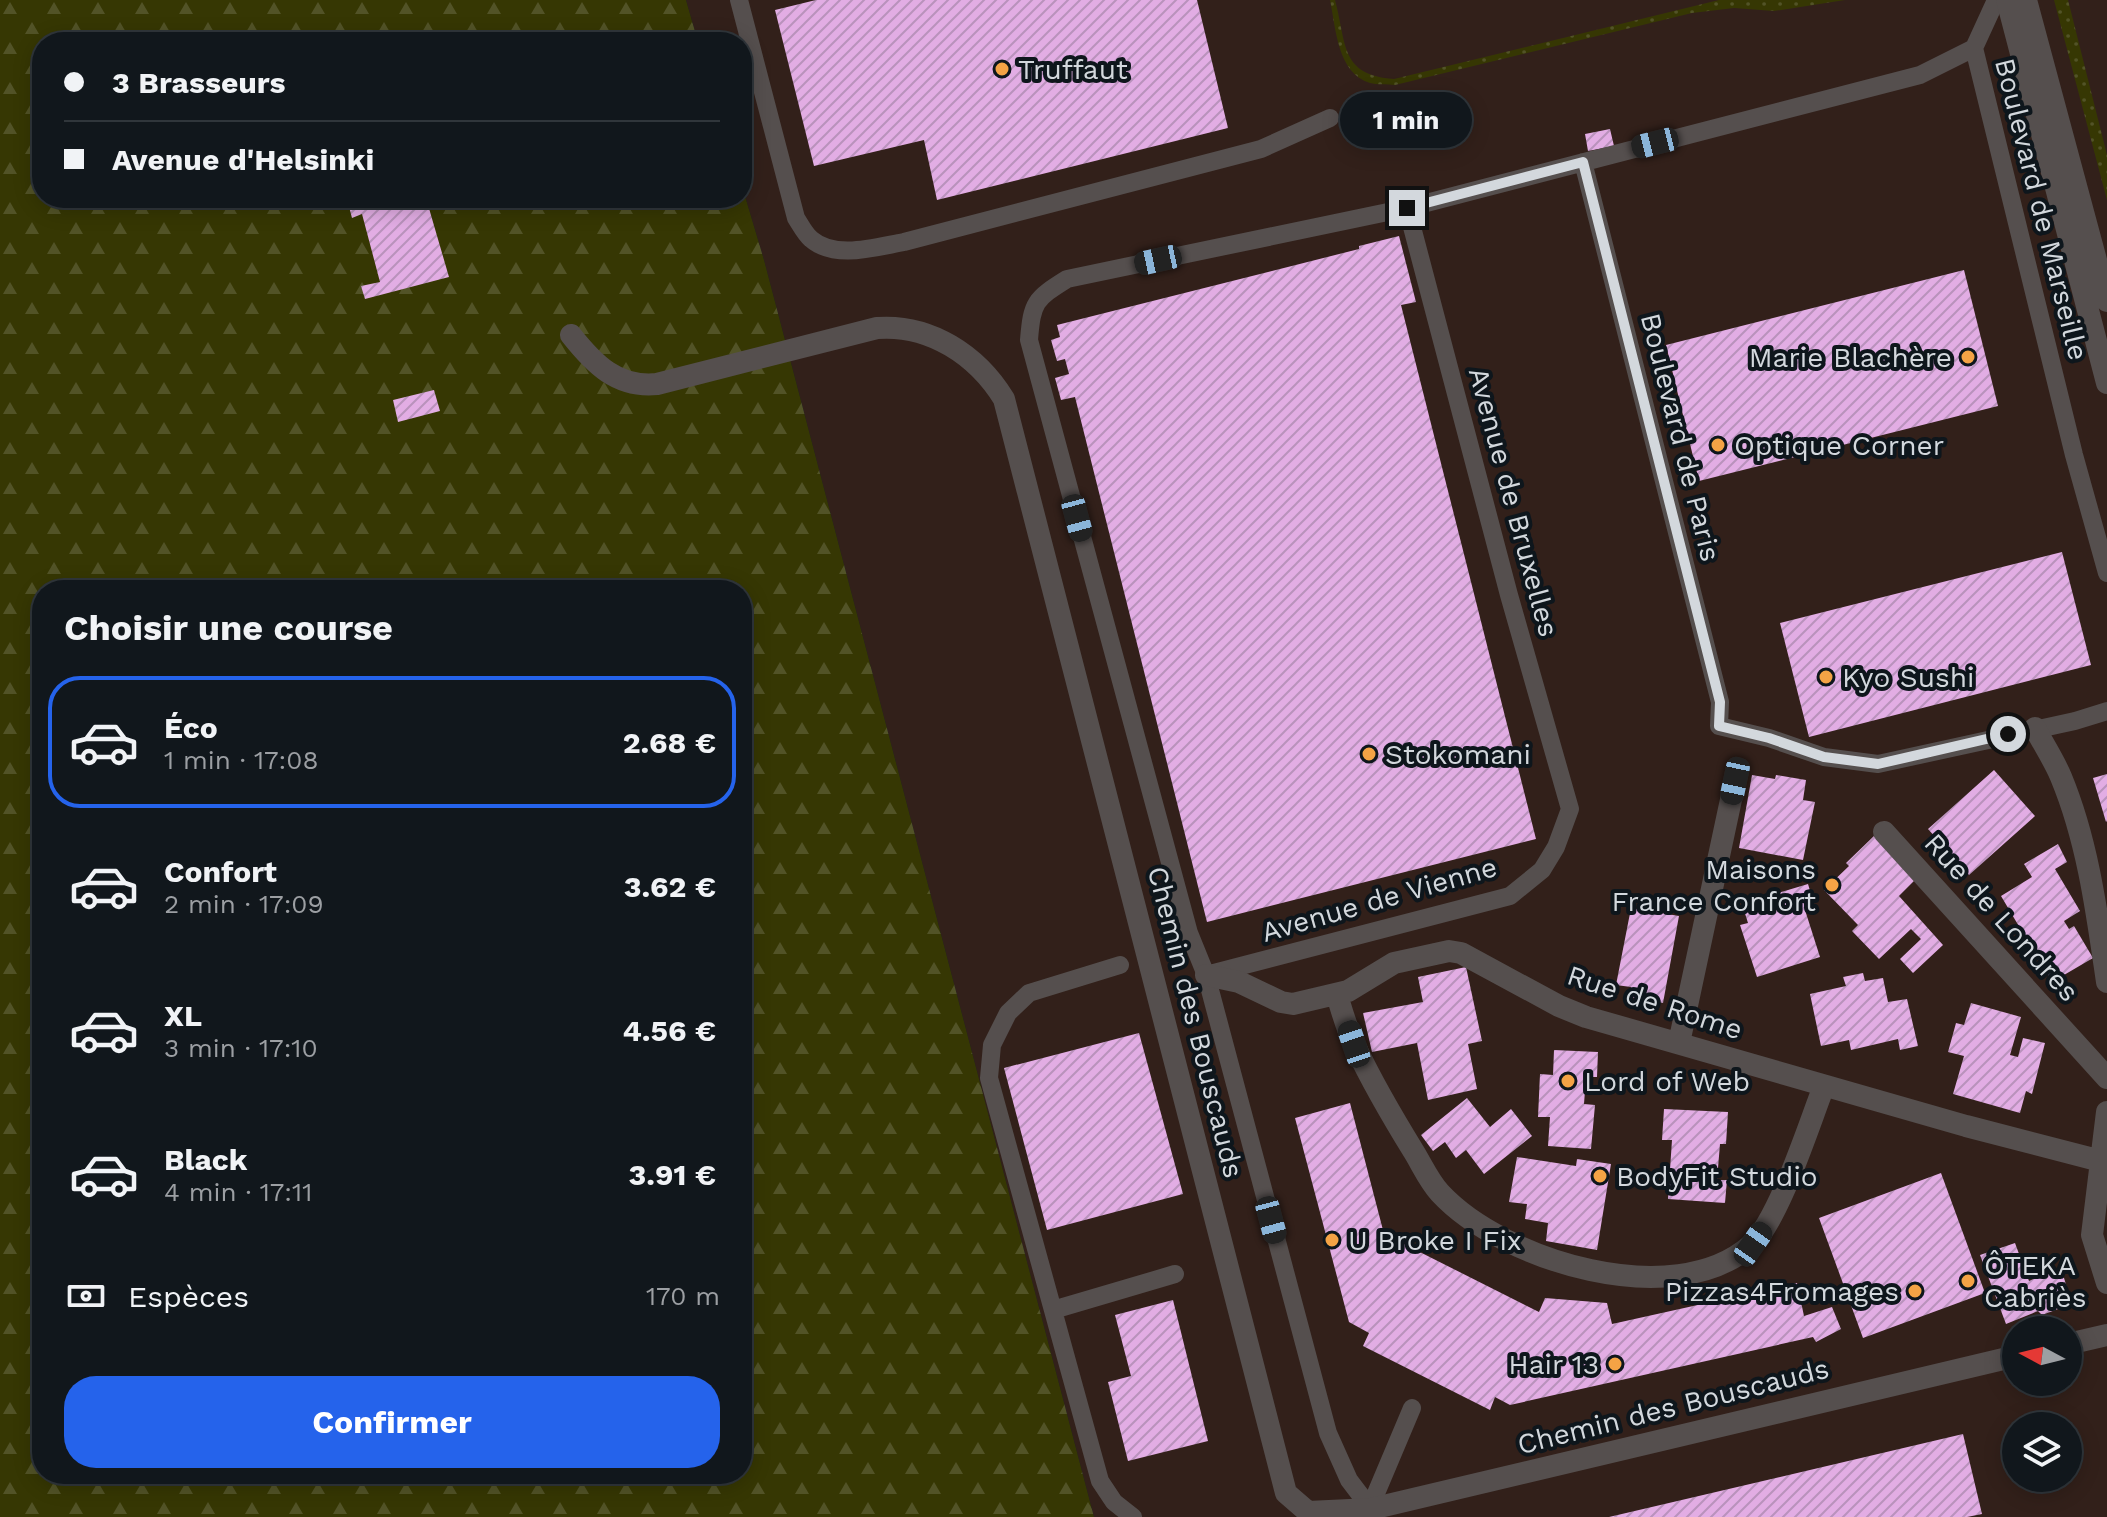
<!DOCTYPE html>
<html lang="fr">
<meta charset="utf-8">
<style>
:root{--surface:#11171c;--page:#1e2429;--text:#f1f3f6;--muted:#9c9fa3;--line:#30363b;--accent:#2563eb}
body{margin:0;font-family:"Work Sans",sans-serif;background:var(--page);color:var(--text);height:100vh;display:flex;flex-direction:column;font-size:30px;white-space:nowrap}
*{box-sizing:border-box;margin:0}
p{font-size:26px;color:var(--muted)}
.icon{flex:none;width:44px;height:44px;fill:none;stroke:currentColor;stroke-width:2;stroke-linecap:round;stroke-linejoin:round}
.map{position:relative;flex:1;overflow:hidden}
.details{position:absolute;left:32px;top:580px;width:720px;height:904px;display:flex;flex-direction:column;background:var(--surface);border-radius:32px;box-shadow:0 4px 20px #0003,0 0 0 2px var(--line)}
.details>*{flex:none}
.hud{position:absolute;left:32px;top:32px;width:720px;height:176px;border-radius:32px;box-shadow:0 4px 20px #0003,0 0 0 2px var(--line);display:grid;align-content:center;height:176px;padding:0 32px;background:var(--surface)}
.needle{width:52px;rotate:277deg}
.controls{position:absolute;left:2002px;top:1316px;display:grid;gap:16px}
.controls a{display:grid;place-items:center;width:80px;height:80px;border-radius:50%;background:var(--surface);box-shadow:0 4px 20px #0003,0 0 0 2px var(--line);font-size:40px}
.end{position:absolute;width:36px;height:36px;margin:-18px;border:10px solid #d3d8dd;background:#111;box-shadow:0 0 0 4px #111}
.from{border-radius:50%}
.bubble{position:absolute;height:56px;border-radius:28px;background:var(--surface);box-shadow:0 4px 20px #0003,0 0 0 2px var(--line);font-size:26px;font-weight:700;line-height:56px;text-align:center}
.car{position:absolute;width:24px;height:48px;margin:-24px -12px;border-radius:10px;box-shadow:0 0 6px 2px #0007;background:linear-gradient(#222 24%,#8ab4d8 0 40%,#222 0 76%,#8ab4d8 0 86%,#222 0)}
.hud b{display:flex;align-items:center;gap:28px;height:76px;font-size:30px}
.hud b+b{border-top:2px solid var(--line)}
.hud i{width:20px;height:20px;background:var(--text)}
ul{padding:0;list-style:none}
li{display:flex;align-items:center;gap:24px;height:132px;margin:0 16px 12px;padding:0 16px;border:4px solid transparent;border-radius:32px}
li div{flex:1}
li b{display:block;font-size:30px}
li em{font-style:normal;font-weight:700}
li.on{border-color:var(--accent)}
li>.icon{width:72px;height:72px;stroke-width:1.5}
h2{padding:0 32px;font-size:36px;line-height:96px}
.pay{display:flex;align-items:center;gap:20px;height:88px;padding:0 32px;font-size:30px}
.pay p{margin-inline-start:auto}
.primary-button{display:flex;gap:16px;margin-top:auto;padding:16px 32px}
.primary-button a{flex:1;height:92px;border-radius:32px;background:var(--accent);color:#fff;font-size:32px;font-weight:700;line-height:92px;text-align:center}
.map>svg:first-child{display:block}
.commercial{fill:#32201a;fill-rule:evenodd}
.grass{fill:url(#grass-dots)}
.forest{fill:url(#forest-firs);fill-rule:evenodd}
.building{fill:url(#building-hatch)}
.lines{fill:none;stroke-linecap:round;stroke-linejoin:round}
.service{stroke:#554f4e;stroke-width:18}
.minor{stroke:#554f4e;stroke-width:22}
.route{stroke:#d3d8dd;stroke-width:10}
.poi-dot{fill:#f4a345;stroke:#0e161c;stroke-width:3}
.labels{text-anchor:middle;stroke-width:8;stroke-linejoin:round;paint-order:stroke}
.poi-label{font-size:28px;fill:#d3d8dd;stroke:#0e161c;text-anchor:start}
.street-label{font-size:28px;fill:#d3d8dd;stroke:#0e161c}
</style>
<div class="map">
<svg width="2107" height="1517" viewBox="0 0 2107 1517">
<defs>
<pattern id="grass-dots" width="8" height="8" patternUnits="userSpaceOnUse" patternTransform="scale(2)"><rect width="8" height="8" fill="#363703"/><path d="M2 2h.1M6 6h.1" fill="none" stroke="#525327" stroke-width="1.8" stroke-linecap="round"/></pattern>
<pattern id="forest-firs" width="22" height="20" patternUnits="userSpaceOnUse" patternTransform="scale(2)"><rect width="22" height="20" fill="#363703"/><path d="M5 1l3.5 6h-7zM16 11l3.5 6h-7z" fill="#525327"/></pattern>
<pattern id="building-hatch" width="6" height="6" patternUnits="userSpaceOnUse" patternTransform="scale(2)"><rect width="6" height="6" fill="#e2ade4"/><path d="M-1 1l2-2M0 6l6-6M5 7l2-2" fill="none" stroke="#b992bc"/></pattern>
</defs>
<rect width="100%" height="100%" fill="#171f25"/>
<path class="commercial" d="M686,0H2107V1517H1094L764,260L742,186V42H698ZM2016,1330H2068V1382H2016ZM2016,1426H2068V1478H2016Z"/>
<path class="grass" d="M1330,0H1335C1347,45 1340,75 1394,79L1719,0H1845L1774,11L1734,8L1692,13L1395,85C1387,84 1377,85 1370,83C1337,73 1336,28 1330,0Z
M2054,0H2068L2107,155V200Z"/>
<path class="forest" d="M0,0H686L698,42H42V198H742V186L764,260L1094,1517H0ZM42,590H742V1474H42Z"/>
<path class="building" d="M816,0H1197L1228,128L937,200L924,140L814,166L775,10Z
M1610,129L1614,146L1588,151L1585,134Z
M397,198L399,204L426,198L449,277L365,299L361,286L380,282L362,214L352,218L347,199Z
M1399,236L1416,302L1401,305L1536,839L1207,922L1075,397L1061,400L1055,378L1069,374L1065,359L1057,361L1051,340L1060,337L1057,325L1359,249V246Z
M1964,270L1998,406L1699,481L1666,345Z
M434,390L440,411L398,422L393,400Z
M2062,552L2091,665L1809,737L1780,623Z
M1994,770L2035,816L1969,875L1928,829Z
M2107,774V821L2106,822L2093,778Z
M1752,775L1775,779L1776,775L1806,780L1803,800L1815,802L1803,860L1739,848Z
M1874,836L1915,880L1899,896L1943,945L1913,973L1900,959L1921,939L1911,929L1879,959L1852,931L1858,925L1824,890L1849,866L1846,863Z
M2058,844L2067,862L2055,869L2080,911L2064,921L2069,929L2074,926L2093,958L2052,982L2001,896L2032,877L2024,864Z
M1808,884L1815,907L1805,910L1820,957L1757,977L1740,925L1748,923L1742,904Z
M1631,908L1679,916L1663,1003L1629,997L1631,987L1616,985Z
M1466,967L1482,1041L1468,1044L1477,1089L1428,1100L1417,1043L1372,1052L1363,1013L1423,1002L1418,977Z
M1863,973L1865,981L1883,978L1888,1002L1907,999L1918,1046L1900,1050L1898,1039L1851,1050L1849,1040L1821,1046L1810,994L1846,986L1843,977Z
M1971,1003L2021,1017L2010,1055L2018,1057L2023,1038L2045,1043L2032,1094L2026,1091L2020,1113L1953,1094L1964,1056L1948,1052L1956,1023L1964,1025Z
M1139,1033L1183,1194L1047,1230L1004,1068Z
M1554,1050L1598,1052L1597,1077H1586L1584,1104L1595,1105L1591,1149L1548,1146L1550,1117H1538L1540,1074L1553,1075Z
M1467,1098L1490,1127L1511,1109L1532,1136L1484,1174L1466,1150L1456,1158L1445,1142L1433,1151L1421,1135Z
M1350,1103L1384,1234L1539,1312L1545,1298L1607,1303L1612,1324L1797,1283L1804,1316L1832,1307L1841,1329L1816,1342L1813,1337L1510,1405L1495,1397L1490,1410L1363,1346L1369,1333L1349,1322L1295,1118Z
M1664,1109L1728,1112L1726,1144H1720L1717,1180H1727L1725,1203L1668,1199L1672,1140H1662Z
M1517,1157L1576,1166L1577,1159L1611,1164L1597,1250L1546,1241L1548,1223L1525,1219L1527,1204L1509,1202Z
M1941,1173L1985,1293L1863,1338L1819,1218Z
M2015,1243L2029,1281L2051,1271L2064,1278L2069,1294L2066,1306L2042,1315L2038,1311L2006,1324L1980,1255Z
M1173,1300L1208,1441L1128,1461L1108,1382L1131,1376L1115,1315Z
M1963,1434L1982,1514L1967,1517H1609Z"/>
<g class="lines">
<path class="service" d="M739,0L796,218C800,224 805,234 811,239C835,260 876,247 904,242L1261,149L1330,118
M1996,0L1974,48L2074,455L2107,573
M1583,162L1720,702L1719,726L1769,738L1824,757L1878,764L2075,721L2107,711
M1120,965L1029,993L1008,1013L992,1045L989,1078L1100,1481L1114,1502L1133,1517
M1210,974L1510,896L1542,870L1556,847L1570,809L1509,595L1407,208
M1053,1310L1175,1274
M1371,1509L1349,1480L1328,1433L1206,975L1189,933L1029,340C1032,302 1035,299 1067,279L1407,208L1920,75L1974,48
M1366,1517L1412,1408"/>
<path class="minor" d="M2007,0L2107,383
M2026,0L2107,301
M571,335C594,364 617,388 657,384L877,328C930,324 977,355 1004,399L1286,1493L1308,1512L1371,1509L2016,1356
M2035,728C2043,744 2054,760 2061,777C2088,842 2097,913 2107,982
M1884,832L2107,1078
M1206,975L1239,982L1281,1002L1293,1004L1348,991L1394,963L1449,951L1461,953L1559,1006L1586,1017L1966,1126L2101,1161
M1337,995C1342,1011 1347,1030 1355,1046C1372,1082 1393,1118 1414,1152C1422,1165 1429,1181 1440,1193C1503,1261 1674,1313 1751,1245C1779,1220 1809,1124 1824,1086
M1679,1043L1735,781
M2107,1112L2092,1235L2107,1283
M2068,1344L2107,1335"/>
</g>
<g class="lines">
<path class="route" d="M1407,208L1583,162L1720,702L1719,726L1769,738L1824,757L1878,764L2008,734"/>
</g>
<g class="poi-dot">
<circle cx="1002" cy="69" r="8"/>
<circle cx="1968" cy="357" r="8"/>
<circle cx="1718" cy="445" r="8"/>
<circle cx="1826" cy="677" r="8"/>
<circle cx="1369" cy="754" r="8"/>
<circle cx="1832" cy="885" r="8"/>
<circle cx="1568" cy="1081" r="8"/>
<circle cx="1600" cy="1176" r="8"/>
<circle cx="1332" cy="1240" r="8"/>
<circle cx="1968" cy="1281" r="8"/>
<circle cx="1915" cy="1291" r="8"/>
<circle cx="1615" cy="1364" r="8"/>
</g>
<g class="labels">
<g class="poi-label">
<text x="1018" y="79">Truffaut</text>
<text x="1952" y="367" text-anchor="end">Marie Blachère</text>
<text x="1734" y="455">Optique Corner</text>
<text x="1842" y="687">Kyo Sushi</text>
<text x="1385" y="764">Stokomani</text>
<text x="1816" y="879" text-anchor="end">Maisons<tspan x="1816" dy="32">France Confort</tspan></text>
<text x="1584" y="1091">Lord of Web</text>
<text x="1616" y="1186">BodyFit Studio</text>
<text x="1348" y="1250">U Broke I Fix</text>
<text x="1984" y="1275">ÔTEKA<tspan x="1984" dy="32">Cabriès</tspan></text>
<text x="1899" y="1301" text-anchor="end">Pizzas4Fromages</text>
<text x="1599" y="1374" text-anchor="end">Hair 13</text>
</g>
<g class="street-label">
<text transform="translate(2042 209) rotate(76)" y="10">Boulevard de Marseille</text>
<text transform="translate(1681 437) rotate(76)" y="10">Boulevard de Paris</text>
<text transform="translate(1514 502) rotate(75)" y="10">Avenue de Bruxelles</text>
<text transform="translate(1379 899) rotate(-16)" y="10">Avenue de Vienne</text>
<text transform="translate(2002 917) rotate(48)" y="10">Rue de Londres</text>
<text transform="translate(1655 1002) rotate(18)" y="10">Rue de Rome</text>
<text transform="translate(1196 1022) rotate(76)" y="10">Chemin des Bouscauds</text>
<text transform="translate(1673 1406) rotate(-14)" y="10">Chemin des Bouscauds</text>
</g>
</g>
</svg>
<div class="controls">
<a><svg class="needle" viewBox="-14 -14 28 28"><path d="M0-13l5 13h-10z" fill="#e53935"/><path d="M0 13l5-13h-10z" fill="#9c9fa3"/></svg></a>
<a><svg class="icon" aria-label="layers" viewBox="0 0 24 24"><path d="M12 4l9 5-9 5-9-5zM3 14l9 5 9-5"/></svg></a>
</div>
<i class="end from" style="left:2008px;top:734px"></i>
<i class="end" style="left:1407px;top:208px"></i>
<div class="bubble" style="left:1340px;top:92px;width:132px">1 min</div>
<i class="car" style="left:1655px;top:143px;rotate:256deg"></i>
<i class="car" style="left:1158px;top:260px;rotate:258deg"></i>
<i class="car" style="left:1077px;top:518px;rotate:165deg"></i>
<i class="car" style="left:1735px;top:781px;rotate:192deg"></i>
<i class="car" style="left:1354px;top:1044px;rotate:341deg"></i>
<i class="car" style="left:1271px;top:1220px;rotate:165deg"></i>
<i class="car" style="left:1753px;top:1244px;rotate:35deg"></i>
<div class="hud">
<b><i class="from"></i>3 Brasseurs</b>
<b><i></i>Avenue d'Helsinki</b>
</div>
<section class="details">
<h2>Choisir une course</h2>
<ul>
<li class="on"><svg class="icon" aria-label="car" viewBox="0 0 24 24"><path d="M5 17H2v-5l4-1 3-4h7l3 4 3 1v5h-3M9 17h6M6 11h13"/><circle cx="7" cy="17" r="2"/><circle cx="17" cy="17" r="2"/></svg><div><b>Éco</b><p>1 min · 17:08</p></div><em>2.68 €</em></li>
<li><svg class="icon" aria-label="car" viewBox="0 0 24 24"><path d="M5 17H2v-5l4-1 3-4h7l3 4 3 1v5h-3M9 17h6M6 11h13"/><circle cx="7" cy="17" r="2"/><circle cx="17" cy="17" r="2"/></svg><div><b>Confort</b><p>2 min · 17:09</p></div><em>3.62 €</em></li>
<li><svg class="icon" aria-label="car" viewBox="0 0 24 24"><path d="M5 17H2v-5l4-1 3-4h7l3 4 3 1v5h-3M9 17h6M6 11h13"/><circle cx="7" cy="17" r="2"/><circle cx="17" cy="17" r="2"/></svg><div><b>XL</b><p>3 min · 17:10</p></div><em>4.56 €</em></li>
<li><svg class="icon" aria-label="car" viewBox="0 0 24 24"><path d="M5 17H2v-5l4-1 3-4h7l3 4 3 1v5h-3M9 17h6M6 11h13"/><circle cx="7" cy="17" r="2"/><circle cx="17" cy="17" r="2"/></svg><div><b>Black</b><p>4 min · 17:11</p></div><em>3.91 €</em></li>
</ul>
<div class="pay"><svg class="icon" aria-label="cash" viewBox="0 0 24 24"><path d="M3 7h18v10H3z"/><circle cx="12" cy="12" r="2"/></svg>Espèces<p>170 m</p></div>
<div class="primary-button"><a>Confirmer</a></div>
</section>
</div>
